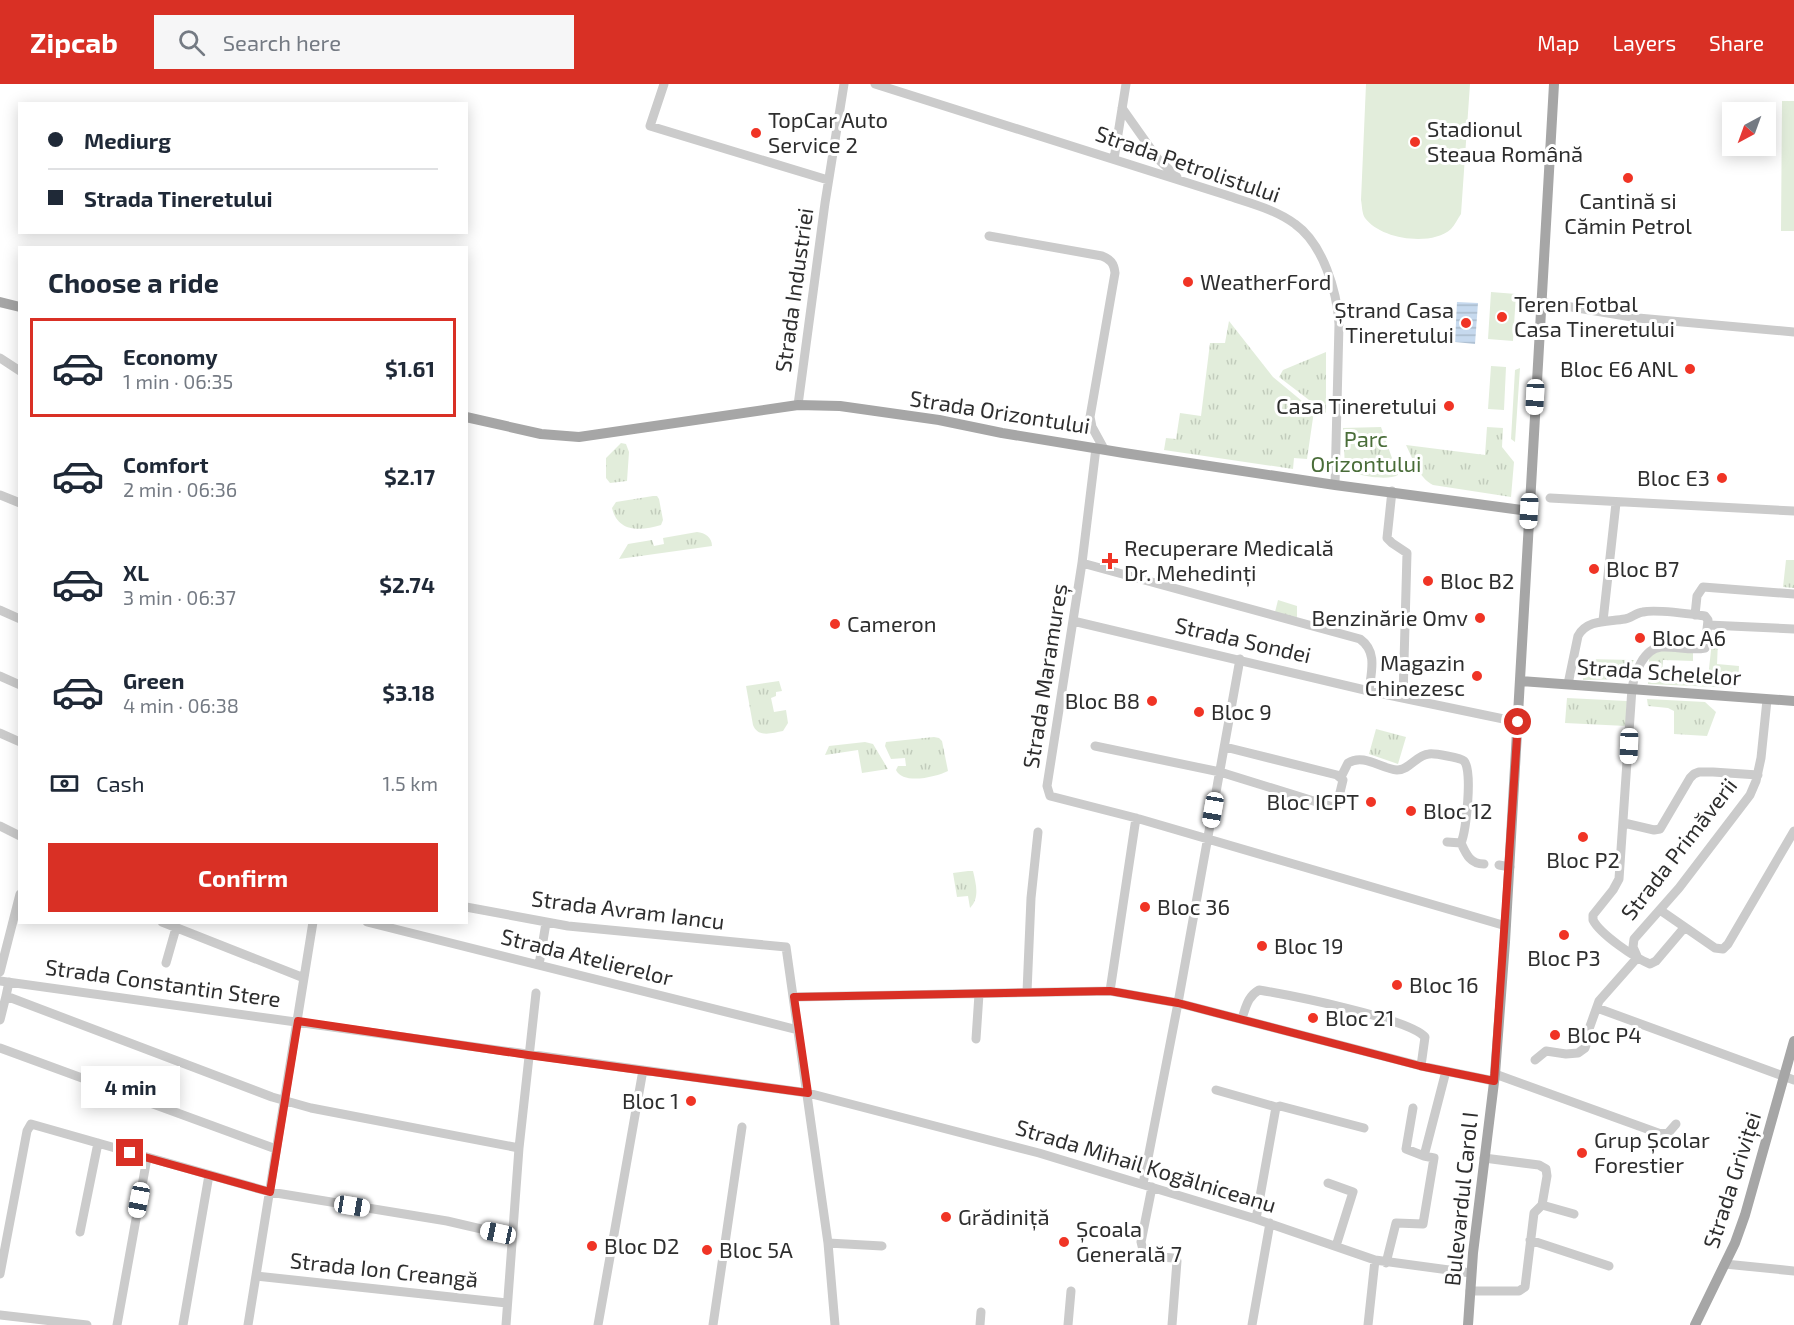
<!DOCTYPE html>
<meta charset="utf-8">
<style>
:root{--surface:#fff;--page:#f6f6f7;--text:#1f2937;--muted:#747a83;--line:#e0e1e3;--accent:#d93025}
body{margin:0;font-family:"Exo 2",sans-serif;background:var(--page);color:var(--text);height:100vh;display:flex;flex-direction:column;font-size:22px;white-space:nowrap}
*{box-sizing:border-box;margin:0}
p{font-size:20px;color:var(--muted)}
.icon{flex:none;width:33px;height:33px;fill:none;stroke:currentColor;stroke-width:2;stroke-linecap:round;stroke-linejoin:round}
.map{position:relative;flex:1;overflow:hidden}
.drawer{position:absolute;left:18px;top:162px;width:450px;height:678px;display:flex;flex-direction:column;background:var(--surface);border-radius:0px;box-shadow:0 3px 15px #0003}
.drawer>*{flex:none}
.guide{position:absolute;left:18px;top:18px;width:450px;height:132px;border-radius:0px;box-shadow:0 3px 15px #0003;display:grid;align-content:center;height:132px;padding:0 30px;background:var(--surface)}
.needle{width:39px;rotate:221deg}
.buttons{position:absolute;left:1722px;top:18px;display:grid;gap:12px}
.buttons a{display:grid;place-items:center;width:54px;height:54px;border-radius:0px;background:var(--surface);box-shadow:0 3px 15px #0003;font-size:30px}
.end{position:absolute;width:27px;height:27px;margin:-14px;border:8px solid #d93025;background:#fff;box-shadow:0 0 0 3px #fff}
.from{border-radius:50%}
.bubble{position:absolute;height:42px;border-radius:0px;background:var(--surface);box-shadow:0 3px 15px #0003;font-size:20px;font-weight:700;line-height:42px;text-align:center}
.car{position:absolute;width:18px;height:36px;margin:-18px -9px;border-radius:8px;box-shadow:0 0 4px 2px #0007;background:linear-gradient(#fff 24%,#345 0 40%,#fff 0 76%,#345 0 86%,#fff 0)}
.guide b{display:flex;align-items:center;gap:21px;height:57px;font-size:22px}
.guide b+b{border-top:2px solid var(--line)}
.guide i{width:15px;height:15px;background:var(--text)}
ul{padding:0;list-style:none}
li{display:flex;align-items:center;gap:18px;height:99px;margin:0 12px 9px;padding:0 18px;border:3px solid transparent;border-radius:0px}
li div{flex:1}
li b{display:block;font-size:22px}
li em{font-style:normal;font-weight:700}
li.on{border-color:var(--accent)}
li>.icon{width:54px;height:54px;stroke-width:1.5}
h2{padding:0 30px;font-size:27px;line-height:72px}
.pay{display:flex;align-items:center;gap:15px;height:66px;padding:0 30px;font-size:22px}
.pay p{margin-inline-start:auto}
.action{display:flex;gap:12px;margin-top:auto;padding:12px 30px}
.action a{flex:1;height:69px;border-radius:0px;background:var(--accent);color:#fff;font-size:24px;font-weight:700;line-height:69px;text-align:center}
header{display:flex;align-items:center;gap:36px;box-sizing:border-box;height:84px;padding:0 30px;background:var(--accent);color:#fff}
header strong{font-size:28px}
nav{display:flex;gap:33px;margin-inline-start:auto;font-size:21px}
.search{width:420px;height:54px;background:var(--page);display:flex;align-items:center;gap:15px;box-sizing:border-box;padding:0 21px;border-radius:0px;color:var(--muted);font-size:22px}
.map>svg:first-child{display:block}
.grass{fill:url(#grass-tufts)}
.garden{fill:#e2eddb}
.water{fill:url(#water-rules)}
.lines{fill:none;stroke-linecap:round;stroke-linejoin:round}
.minor{stroke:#cbcbcb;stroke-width:9}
.major{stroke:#a6a6a6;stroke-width:10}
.route{stroke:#d93025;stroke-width:8}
.poi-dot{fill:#f03425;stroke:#fff;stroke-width:2}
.labels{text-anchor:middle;stroke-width:6;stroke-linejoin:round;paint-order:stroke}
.poi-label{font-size:22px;fill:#2e2e2e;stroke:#fff;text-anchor:start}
.street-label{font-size:22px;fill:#2e2e2e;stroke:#fff}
.park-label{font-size:22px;fill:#4a6d39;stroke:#fff}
</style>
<header>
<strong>Zipcab</strong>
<div class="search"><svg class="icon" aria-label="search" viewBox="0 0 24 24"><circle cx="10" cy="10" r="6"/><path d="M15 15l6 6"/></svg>Search here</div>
<nav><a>Map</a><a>Layers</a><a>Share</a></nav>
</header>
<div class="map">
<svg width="1794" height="1241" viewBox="0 0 1794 1241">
<defs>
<pattern id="grass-tufts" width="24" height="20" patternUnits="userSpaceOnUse" patternTransform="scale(1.5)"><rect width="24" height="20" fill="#e2eddb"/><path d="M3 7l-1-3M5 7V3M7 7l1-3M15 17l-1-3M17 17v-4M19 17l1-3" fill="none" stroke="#c2ccbc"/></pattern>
<pattern id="water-rules" width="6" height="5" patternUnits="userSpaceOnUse" patternTransform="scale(1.5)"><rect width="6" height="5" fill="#c6d9ee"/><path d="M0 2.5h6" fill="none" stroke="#abc"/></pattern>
</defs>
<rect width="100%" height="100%" fill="#fff"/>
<path class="grass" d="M1229,237L1273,293L1314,327L1307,375L1294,374L1293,385L1164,366L1166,354L1176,355L1180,329L1201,332L1210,259H1225Z
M1326,268V329L1279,293L1283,286Z
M1381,343L1398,391C1388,397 1354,392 1345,384L1343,344Z
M1487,343L1503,344L1502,363L1514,378L1511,413L1433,401C1419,394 1413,375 1406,361L1485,371Z
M621,359L626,360L629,368L627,397L610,399L606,394V374Z
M653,412H657L659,415L663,436L661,441C641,447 618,449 612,424L616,418Z
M697,448C705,449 712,453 712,462L619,475L628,460L652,456L654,462L664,460L663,454Z
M1786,476H1794V504L1783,503Z
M1278,516L1297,522V534L1275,528Z
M1712,557L1718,558L1717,580L1739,582L1738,604L1648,600L1649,574L1656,566L1693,568V577L1663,576L1662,592L1708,594Z
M1585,575L1634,576L1624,595L1583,596Z
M779,597L782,607L776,608V612L771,614L774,628L786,626L788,639L783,647C772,649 758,654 753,641L746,602Z
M1567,614L1627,617L1626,642L1565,639Z
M1647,615L1705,618L1716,628L1707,652L1674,650V627L1668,624L1648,622Z
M1376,645L1406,653L1398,680L1369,670Z
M934,653L939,654L942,657L948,687C936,693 903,701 896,686L898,682H906L905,674L891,675L885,662L886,658Z
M865,658L873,660L888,685L862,689L858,666L825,671L829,662Z
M968,787H973C976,800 980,814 970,824L968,812L957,813L953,789Z"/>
<path class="garden" d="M1366,0H1470L1461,130C1458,134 1455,141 1451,145C1431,163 1380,155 1365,134C1362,130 1362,121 1361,116Z
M1782,17H1794V147H1781Z
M1491,208L1516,210L1513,257L1488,255Z
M1491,282L1506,283L1504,326L1488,325Z
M1520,284L1515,358L1511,355L1515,286Z"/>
<path class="water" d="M1457,218L1478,219L1475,260L1455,258Z"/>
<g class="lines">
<path class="minor" d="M664,0L650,42L828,96
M875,0L1226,111C1249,119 1275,125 1295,140C1323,160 1337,207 1339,240L1335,401
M1122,24L1158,75L1177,93
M1114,75L1126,0
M989,152L1102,172C1110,175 1114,179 1115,189L1090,333L1092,343L1104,365
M1541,218L1638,234L1794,248
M0,274L20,287
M798,321L825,119L844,0
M1096,364L1082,479L1047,702L1050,712L1136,734L1506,842
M1392,407L1387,454L1392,459L1407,469L1403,614
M0,411L20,419
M1550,414L1794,427
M1082,479L1360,555C1378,568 1371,588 1369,607
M0,526L20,535
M1695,531L1697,512L1703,503L1794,510
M1073,537L1369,607L1518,638
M1603,537L1616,419
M1708,541L1794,545
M0,592L20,601
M1568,600L1578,552C1587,535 1608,538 1625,535C1631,534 1636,529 1643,528C1656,525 1690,530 1705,532L1708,536L1705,564C1691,567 1676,562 1661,563C1643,565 1635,589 1632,604L1619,795L1613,806L1593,831V836C1600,850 1635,874 1650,880L1656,877L1684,844
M0,649L20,658
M1095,662L1220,688L1333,723L1337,721L1343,696L1337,691L1225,663
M1341,693L1348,679C1364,669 1381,685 1397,686C1410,686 1416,671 1429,670C1434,669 1461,674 1464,677C1473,686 1466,747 1461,759L1447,758
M1624,739L1654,746L1660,745L1690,694L1694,690L1699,688H1713L1758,691
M0,742L20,752
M1461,759C1466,770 1470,780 1484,780
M1499,781L1510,783
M466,823L568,842L786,863L828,1159L835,1241
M1660,826L1715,864L1723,865L1728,860L1794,747
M162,838L304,894
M367,838L798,946
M1637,872L1633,863L1634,855L1679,804L1750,711L1756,697L1761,674L1767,616
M166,879L176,844
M539,881L546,839
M0,888L20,810
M0,897L808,1009L1039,1069L1256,1135L1375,1176L1471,1189
M9,898L6,912L272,1013L311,1024L519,1064
M1110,907L1136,734
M1027,908L1031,814L1038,748
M794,913L1110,907L1178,919L1421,982L1494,997
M1597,924L1794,996
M1242,934C1246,923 1248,912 1259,906C1289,911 1408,934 1425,953L1421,982
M0,936L6,912
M976,955L979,910
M0,964L276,1065
M1535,976L1546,967L1566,970L1578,969L1585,964L1588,956L1589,945L1599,917L1637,874
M1495,990L1661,1050L1669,1048L1676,1040
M1216,1006L1276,1023L1280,1022L1364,1044
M1413,1024L1406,1065L1424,1072
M1328,1099L1353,1108L1336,1162
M1143,1100L1178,919L1240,575
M1152,1103L1141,1158C1143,1174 1161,1173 1175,1174L1177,1177L1172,1241
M1542,1121L1574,1130
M1256,1135L1276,1023
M80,1148L98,1059
M1530,1156L1609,1182
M828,1159L882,1162
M1386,1179L1396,1139L1423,1140L1434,1074L1424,1072L1446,987
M1725,1180L1794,1187
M0,1190L27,1047L31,1040L270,1108L447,1137L512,1152
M256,1192L507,1219
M1470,1207H1519L1525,1203L1534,1129L1542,1121L1547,1092L1546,1085L1539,1081L1484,1074
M0,1231L87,1241
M117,1241L147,1074
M183,1241L209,1091
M248,1241L313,838
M506,1241L519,1064L536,909
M598,1241L643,986
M713,1241L742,1043
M980,1241L981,1228
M1068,1241L1071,1207
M1252,1241L1270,1139
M1368,1241L1375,1176"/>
<path class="major" d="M0,218L20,223
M466,333L541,350L579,353L798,321L840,322L939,336L1002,349L1124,369L1335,401L1529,427
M1520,597L1794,617
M1468,1241L1473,1169L1495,990L1505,858L1554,0
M1695,1241L1735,1159L1745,1131L1794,957"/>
</g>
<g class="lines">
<path class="route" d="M130,1069L270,1108L298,937L528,971L808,1009L794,913L1110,907L1178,919L1420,982L1494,997L1518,638"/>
</g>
<g class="poi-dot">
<circle cx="756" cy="49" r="6"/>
<circle cx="1415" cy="58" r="6"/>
<circle cx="1628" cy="94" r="6"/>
<circle cx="1188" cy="198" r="6"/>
<circle cx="1502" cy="233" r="6"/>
<circle cx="1466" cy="239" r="6"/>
<circle cx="1690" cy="285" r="6"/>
<circle cx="1449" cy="322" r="6"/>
<circle cx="1722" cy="394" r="6"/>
<path d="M1107 468h6v6h6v6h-6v6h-6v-6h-6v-6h6z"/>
<circle cx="1594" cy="485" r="6"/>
<circle cx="1428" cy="497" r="6"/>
<circle cx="1480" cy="534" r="6"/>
<circle cx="835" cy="540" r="6"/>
<circle cx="1640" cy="554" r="6"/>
<circle cx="1477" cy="592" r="6"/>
<circle cx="1152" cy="617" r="6"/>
<circle cx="1199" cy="628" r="6"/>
<circle cx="1371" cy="718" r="6"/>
<circle cx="1411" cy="727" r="6"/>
<circle cx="1583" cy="753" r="6"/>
<circle cx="1145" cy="823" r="6"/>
<circle cx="1564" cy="851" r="6"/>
<circle cx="1262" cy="862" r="6"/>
<circle cx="1397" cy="901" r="6"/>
<circle cx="1313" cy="934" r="6"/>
<circle cx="1555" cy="951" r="6"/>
<circle cx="691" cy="1017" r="6"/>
<circle cx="1582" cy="1069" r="6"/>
<circle cx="946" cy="1133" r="6"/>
<circle cx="1064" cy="1158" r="6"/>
<circle cx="592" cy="1162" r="6"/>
<circle cx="707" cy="1166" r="6"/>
</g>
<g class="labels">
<g class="poi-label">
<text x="768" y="44">TopCar Auto<tspan x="768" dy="25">Service 2</tspan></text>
<text x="1427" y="53">Stadionul<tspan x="1427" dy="25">Steaua Română</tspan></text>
<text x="1628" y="125" text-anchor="middle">Cantină si<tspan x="1628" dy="25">Cămin Petrol</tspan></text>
<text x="1200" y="206">WeatherFord</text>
<text x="1514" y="228">Teren Fotbal<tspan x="1514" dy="25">Casa Tineretului</tspan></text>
<text x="1454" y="234" text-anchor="end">Ștrand Casa<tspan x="1454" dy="25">Tineretului</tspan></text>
<text x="1678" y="293" text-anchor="end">Bloc E6 ANL</text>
<text x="1437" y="330" text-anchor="end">Casa Tineretului</text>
<text x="1710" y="402" text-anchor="end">Bloc E3</text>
<text x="1124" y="472">Recuperare Medicală<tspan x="1124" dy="25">Dr. Mehedinți</tspan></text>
<text x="1606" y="493">Bloc B7</text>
<text x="1440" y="505">Bloc B2</text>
<text x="1468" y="542" text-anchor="end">Benzinărie Omv</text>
<text x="847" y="548">Cameron</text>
<text x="1652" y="562">Bloc A6</text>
<text x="1465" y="587" text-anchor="end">Magazin<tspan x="1465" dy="25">Chinezesc</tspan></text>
<text x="1140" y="625" text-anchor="end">Bloc B8</text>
<text x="1211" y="636">Bloc 9</text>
<text x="1359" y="726" text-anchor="end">Bloc ICPT</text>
<text x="1423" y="735">Bloc 12</text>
<text x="1583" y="784" text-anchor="middle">Bloc P2</text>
<text x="1157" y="831">Bloc 36</text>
<text x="1274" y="870">Bloc 19</text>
<text x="1564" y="882" text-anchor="middle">Bloc P3</text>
<text x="1409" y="909">Bloc 16</text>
<text x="1325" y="942">Bloc 21</text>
<text x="1567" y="959">Bloc P4</text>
<text x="679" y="1025" text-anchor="end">Bloc 1</text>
<text x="1594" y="1064">Grup Școlar<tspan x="1594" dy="25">Forestier</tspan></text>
<text x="958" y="1141">Grădiniță</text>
<text x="1076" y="1153">Școala<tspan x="1076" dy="25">Generală 7</tspan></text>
<text x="604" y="1170">Bloc D2</text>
<text x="719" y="1174">Bloc 5A</text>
</g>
<g class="street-label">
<text transform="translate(1188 80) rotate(19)" y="8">Strada Petrolistului</text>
<text transform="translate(794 206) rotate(-82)" y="8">Strada Industriei</text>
<text transform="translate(1000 328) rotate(9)" y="8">Strada Orizontului</text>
<text transform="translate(1243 556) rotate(13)" y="8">Strada Sondei</text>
<text transform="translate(1659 588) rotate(4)" y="8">Strada Schelelor</text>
<text transform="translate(1045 592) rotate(-81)" y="8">Strada Maramureș</text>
<text transform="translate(1679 765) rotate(-52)" y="8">Strada Primăverii</text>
<text transform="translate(628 826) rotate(7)" y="8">Strada Avram Iancu</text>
<text transform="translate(587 873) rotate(14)" y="8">Strada Atelierelor</text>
<text transform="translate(163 899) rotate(8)" y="8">Strada Constantin Stere</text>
<text transform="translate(1146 1082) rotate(17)" y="8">Strada Mihail Kogălniceanu</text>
<text transform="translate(1732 1096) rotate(-72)" y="8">Strada Griviței</text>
<text transform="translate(1461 1115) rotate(-84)" y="8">Bulevardul Carol I</text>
<text transform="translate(384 1186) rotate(6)" y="8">Strada Ion Creangă</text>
</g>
<g class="park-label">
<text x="1366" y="363">Parc<tspan x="1366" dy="25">Orizontului</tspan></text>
</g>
</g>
</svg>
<div class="buttons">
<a><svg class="needle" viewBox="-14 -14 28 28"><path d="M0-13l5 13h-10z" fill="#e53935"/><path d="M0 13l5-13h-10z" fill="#747a83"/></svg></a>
</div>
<i class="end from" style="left:1518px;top:638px"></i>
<i class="end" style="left:130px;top:1069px"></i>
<div class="bubble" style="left:81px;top:982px;width:99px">4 min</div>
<i class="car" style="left:1535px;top:313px;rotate:183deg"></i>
<i class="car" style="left:1529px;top:427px;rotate:183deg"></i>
<i class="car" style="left:1629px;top:662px;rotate:182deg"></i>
<i class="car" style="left:1213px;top:726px;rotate:190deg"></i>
<i class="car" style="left:139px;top:1116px;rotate:191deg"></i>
<i class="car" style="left:352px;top:1122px;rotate:99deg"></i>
<i class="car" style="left:498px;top:1149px;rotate:282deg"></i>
<div class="guide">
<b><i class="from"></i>Mediurg</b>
<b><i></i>Strada Tineretului</b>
</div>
<section class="drawer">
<h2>Choose a ride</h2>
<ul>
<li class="on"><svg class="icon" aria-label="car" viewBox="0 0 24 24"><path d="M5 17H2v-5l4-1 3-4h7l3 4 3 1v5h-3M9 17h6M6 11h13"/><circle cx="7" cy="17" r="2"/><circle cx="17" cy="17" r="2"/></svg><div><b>Economy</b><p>1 min · 06:35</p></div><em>$1.61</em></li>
<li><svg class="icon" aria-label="car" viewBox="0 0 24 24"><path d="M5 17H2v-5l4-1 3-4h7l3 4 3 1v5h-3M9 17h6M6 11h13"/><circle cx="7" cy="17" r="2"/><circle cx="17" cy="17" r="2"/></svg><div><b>Comfort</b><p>2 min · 06:36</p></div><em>$2.17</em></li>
<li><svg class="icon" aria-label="car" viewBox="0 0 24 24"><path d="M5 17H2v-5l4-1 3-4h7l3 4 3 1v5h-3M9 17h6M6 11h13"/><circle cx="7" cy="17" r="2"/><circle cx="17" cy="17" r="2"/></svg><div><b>XL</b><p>3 min · 06:37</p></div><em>$2.74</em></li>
<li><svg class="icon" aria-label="car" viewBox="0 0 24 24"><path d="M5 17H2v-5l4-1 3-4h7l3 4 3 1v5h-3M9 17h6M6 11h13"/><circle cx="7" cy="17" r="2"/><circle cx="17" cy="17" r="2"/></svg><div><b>Green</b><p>4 min · 06:38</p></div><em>$3.18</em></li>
</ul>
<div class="pay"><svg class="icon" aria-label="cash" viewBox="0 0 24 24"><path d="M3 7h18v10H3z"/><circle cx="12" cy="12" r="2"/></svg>Cash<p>1.5 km</p></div>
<div class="action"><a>Confirm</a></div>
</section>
</div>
